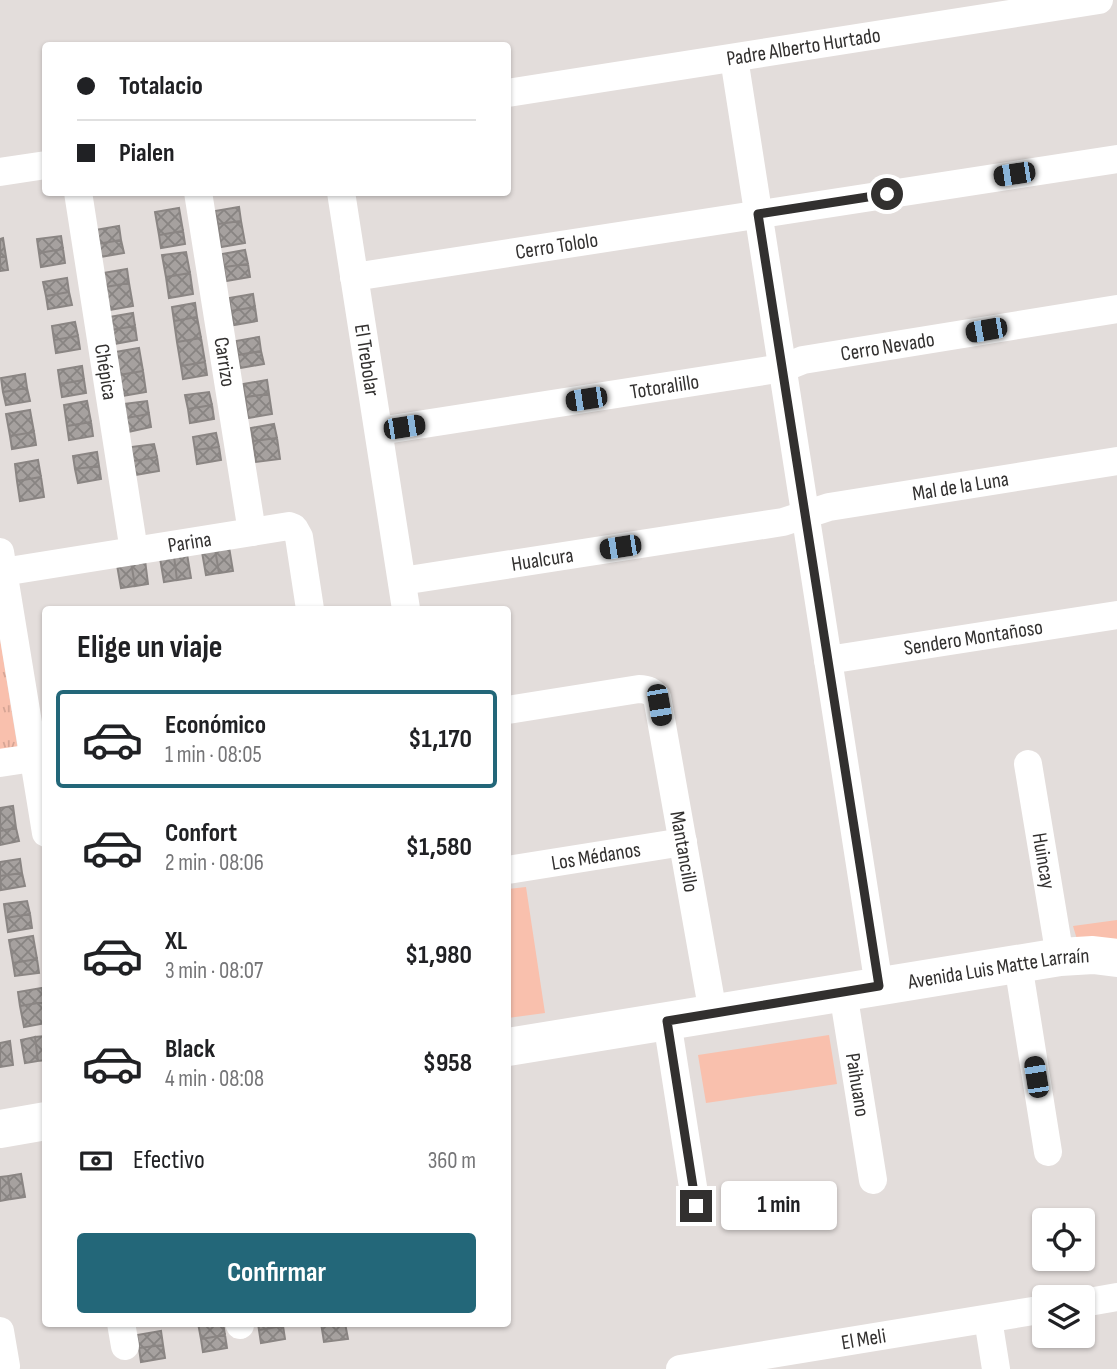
<!DOCTYPE html>
<html lang="es">
<meta charset="utf-8">
<style>
:root{--surface:#fff;--page:#f2f2f2;--text:#202124;--muted:#757577;--line:#e0e0e0;--accent:#236779}
body{margin:0;font-family:"Sofia Sans Condensed",sans-serif;background:var(--page);color:var(--text);height:100vh;display:flex;flex-direction:column;font-size:26px;white-space:nowrap}
*{box-sizing:border-box;margin:0}
p{font-size:23px;color:var(--muted)}
.icon{flex:none;width:38px;height:38px;fill:none;stroke:currentColor;stroke-width:2;stroke-linecap:round;stroke-linejoin:round}
.map{position:relative;flex:1;overflow:hidden}
.side{position:absolute;left:42px;top:606px;width:469px;height:721px;display:flex;flex-direction:column;background:var(--surface);border-radius:7px;box-shadow:0 2px 5px #0004}
.side>*{flex:none}
.guide{position:absolute;left:42px;top:42px;width:469px;height:154px;border-radius:7px;box-shadow:0 2px 5px #0004;display:grid;align-content:center;height:154px;padding:0 35px;background:var(--surface)}
.tools{position:absolute;left:1032px;top:1208px;display:grid;gap:14px}
.tools a{display:grid;place-items:center;width:63px;height:63px;border-radius:7px;background:var(--surface);box-shadow:0 2px 5px #0004;font-size:35px}
.end{position:absolute;width:32px;height:32px;margin:-16px;border:9px solid #32302f;background:#fff;box-shadow:0 0 0 4px #fff}
.from{border-radius:50%}
.bubble{position:absolute;height:49px;border-radius:7px;background:var(--surface);box-shadow:0 2px 5px #0004;font-size:23px;font-weight:700;line-height:49px;text-align:center}
.car{position:absolute;width:21px;height:42px;margin:-21px -10px;border-radius:9px;box-shadow:0 0 5px 2px #0007;background:linear-gradient(#222 24%,#8ab4d8 0 40%,#222 0 76%,#8ab4d8 0 86%,#222 0)}
.guide b{display:flex;align-items:center;gap:24px;height:66px;font-size:26px}
.guide b+b{border-top:2px solid var(--line)}
.guide i{width:18px;height:18px;background:var(--text)}
ul{padding:0;list-style:none}
li{display:flex;align-items:center;gap:21px;height:98px;margin:0 14px 10px;padding:0 21px;border:4px solid transparent;border-radius:7px}
li div{flex:1}
li b{display:block;font-size:26px}
li em{font-style:normal;font-weight:700}
li.selected{border-color:var(--accent)}
li>.icon{width:63px;height:63px;stroke-width:1.5}
h2{padding:0 35px;font-size:32px;line-height:84px}
.pay{display:flex;align-items:center;gap:18px;height:77px;padding:0 35px;font-size:26px}
.pay p{margin-inline-start:auto}
.button{display:flex;gap:14px;margin-top:auto;padding:14px 35px}
.button a{flex:1;height:80px;border-radius:7px;background:var(--accent);color:#fff;font-size:28px;font-weight:700;line-height:80px;text-align:center}
.map>svg:first-child{display:block}
.grass{fill:#f9c0ad}
.park{fill:url(#park-tufts)}
.building{fill:url(#building-cross-hatch);stroke:#8a8583;stroke-width:2}
.lines{fill:none;stroke-linecap:round;stroke-linejoin:round}
.street{stroke:#fff;stroke-width:28}
.secondary{stroke:#fff;stroke-width:38}
.route{stroke:#32302f;stroke-width:9}
.labels{text-anchor:middle;stroke-width:6;stroke-linejoin:round;paint-order:stroke}
.street-label{font-size:21px;fill:#32302f;stroke:#fff}
</style>
<div class="map">
<svg width="1117" height="1369" viewBox="0 0 1117 1369">
<defs>
<pattern id="park-tufts" width="24" height="20" patternUnits="userSpaceOnUse" patternTransform="scale(1.75)"><rect width="24" height="20" fill="#f9c0ad"/><path d="M3 7l-1-3M5 7V3M7 7l1-3M15 17l-1-3M17 17v-4M19 17l1-3" fill="none" stroke="#d6a595"/></pattern>
<pattern id="building-cross-hatch" width="8" height="8" patternUnits="userSpaceOnUse" patternTransform="scale(1.75)"><rect width="8" height="8" fill="#a6a19f"/><path d="M0 0l8 8M0 8l8-8" fill="none" stroke="#888482"/></pattern>
</defs>
<rect width="100%" height="100%" fill="#e3dddb"/>
<path class="grass" d="M526,887L545,1013L508,1018V889Z
M1117,920V945L1079,946L1073,926Z
M829,1035L837,1084L706,1103L698,1055Z"/>
<path class="park" d="M0,639L18,751L0,754Z"/>
<path class="building" d="M239,207L241,221L218,224L215,211Z
M179,208L183,231L159,235L155,212Z
M241,221L245,243L221,247L218,224Z
M119,226L121,240L97,244L95,230Z
M183,231L185,244L161,248L159,235Z
M61,236L63,249L39,253L37,239Z
M3,238L6,257H0V239Z
M121,240L124,253L100,257L97,244Z
M63,249L65,263L41,267L39,253Z
M245,250L248,264L224,267L222,254Z
M186,252L190,273L166,277L162,255Z
M0,257H6L8,270L0,271Z
M248,264L250,277L226,281L224,267Z
M127,269L129,283L105,287L103,273Z
M190,273L193,294L169,298L166,277Z
M67,278L69,292L46,296L43,282Z
M129,283L133,306L109,310L105,287Z
M69,292L72,305L48,309L46,296Z
M253,294L255,307L231,311L229,298Z
M195,303L197,317L174,321L172,307Z
M255,307L257,321L234,325L231,311Z
M133,313L135,326L111,330L109,317Z
M197,317L201,338L177,342L174,321Z
M75,322L78,336L54,340L52,326Z
M135,326L137,340L114,344L111,330Z
M78,336L80,349L56,353L54,340Z
M259,337L261,351L238,355L236,341Z
M201,338L205,362L181,366L177,342Z
M139,348L143,371L119,375L115,352Z
M261,351L264,364L240,368L238,355Z
M205,362L207,375L183,379L181,366Z
M82,366L84,380L60,384L58,370Z
M143,371L146,392L122,396L119,375Z
M25,374L27,388L3,392L1,378Z
M84,380L86,393L62,397L60,384Z
M267,380L269,394L245,397L243,384Z
M27,388L30,401L6,405L3,392Z
M209,392L212,405L188,409L185,395Z
M269,394L272,414L248,418L245,397Z
M87,401L91,422L67,426L64,405Z
M147,401L149,414L126,418L123,404Z
M212,405L214,419L190,423L188,409Z
M30,410L34,432L10,436L6,414Z
M149,414L151,427L128,432L126,418Z
M91,422L93,436L69,440L67,426Z
M274,424L277,438L253,441L251,428Z
M34,432L36,445L12,449L10,436Z
M216,433L219,447L195,450L193,437Z
M277,438L280,459L256,462L253,441Z
M154,444L157,457L133,461L131,447Z
M219,447L221,460L197,464L195,450Z
M97,452L99,466L75,469L73,456Z
M157,457L159,471L135,475L133,461Z
M38,460L41,477L17,481L15,464Z
M99,466L101,479L78,483L75,469Z
M41,477L44,497L20,501L17,481Z
M229,547L233,571L219,573L215,549Z
M215,549L219,573L206,575L202,552Z
M187,554L191,578L177,580L174,556Z
M174,556L177,580L164,582L160,558Z
M145,560L148,584L135,586L131,562Z
M131,562L135,586L121,588L117,565Z
M13,806L16,828L0,831V808Z
M16,828L19,841L0,845V831Z
M20,859L22,873L0,876V862Z
M22,873L25,886L1,890L0,876Z
M27,901L30,914L6,918L4,904Z
M30,914L32,928L8,932L6,918Z
M33,936L37,959L13,963L9,940Z
M37,959L39,973L15,976L13,963Z
M42,988L44,1002L20,1006L18,992Z
M44,1002L46,1023L24,1027L20,1006Z
M46,1036V1060L38,1061L35,1037Z
M35,1037L38,1061L25,1063L21,1040Z
M10,1041L13,1065L0,1067V1043Z
M21,1174L25,1197L11,1199L8,1176Z
M8,1176L11,1199L0,1201V1177Z
M198,1323H223L225,1335L201,1339Z
M258,1323H282L283,1326L259,1330Z
M321,1323H345L348,1339L324,1342Z
M283,1326L285,1339L261,1343L259,1330Z
M161,1331L163,1345L139,1348L137,1335Z
M225,1335L227,1348L203,1352L201,1339Z
M163,1345L165,1358L141,1362L139,1348Z"/>
<g class="lines">
<g class="street">
<path d="M734,58L879,986"/>
<path id="s1" d="M508,93L1099,0"/>
<path d="M0,172L46,165"/>
<path id="s2" d="M78,192L134,551"/>
<path id="s3" d="M198,192L252,532"/>
<path id="s4" d="M341,192L406,609"/>
<path id="s5" d="M354,277L1117,159"/>
<path id="s6" d="M379,431L783,368L803,360L1117,309"/>
<path d="M0,552L46,833"/>
<path id="s7" d="M3,572L289,526L294,528L299,537L310,609"/>
<path id="s8" d="M402,581L783,522L829,507L1117,461"/>
<path id="s9" d="M828,660L1117,615"/>
<path id="s10" d="M508,710L639,689C648,689 652,692 657,697L713,1013"/>
<path d="M0,763L33,758"/>
<path id="s11" d="M1028,764L1060,957"/>
<path id="s12" d="M508,870L683,842"/>
<path d="M1018,964L1048,1152"/>
<path id="s13" d="M843,992L873,1180"/>
<path d="M667,1021L696,1206"/>
<path d="M1083,1303L1117,1297"/>
<path d="M988,1319L996,1369"/>
<path d="M121,1323L125,1346"/>
<path d="M239,1323L240,1325"/>
<path d="M0,1331L6,1366"/>
<path id="s14" d="M680,1369L1045,1309"/>
</g>
<g class="secondary">
<path id="s15" d="M508,1047L1060,957L1093,955L1117,958"/>
<path d="M0,1129L46,1121"/>
</g>
</g>
<g class="lines">
<path class="route" d="M696,1206L667,1021L879,986L758,214L887,194"/>
</g>
<g class="labels">
<g class="street-label">
<text dy="7" stroke="none"><textPath href="#s1" startOffset="299">Padre Alberto Hurtado</textPath></text>
<text dy="7" stroke="none"><textPath href="#s5" startOffset="205">Cerro Tololo</textPath></text>
<text dy="7" stroke="none"><textPath href="#s6" startOffset="516">Cerro Nevado</textPath></text>
<text dy="7" stroke="none"><textPath href="#s4" startOffset="170">El Trebolar</textPath></text>
<text dy="7" stroke="none"><textPath href="#s3" startOffset="172">Carrizo</textPath></text>
<text dy="7" stroke="none"><textPath href="#s2" startOffset="182">Chépica</textPath></text>
<text dy="7" stroke="none"><textPath href="#s6" startOffset="289">Totoralillo</textPath></text>
<text dy="7" stroke="none"><textPath href="#s8" startOffset="567">Mal de la Luna</textPath></text>
<text dy="7" stroke="none"><textPath href="#s7" startOffset="189">Parina</textPath></text>
<text dy="7" stroke="none"><textPath href="#s8" startOffset="142">Hualcura</textPath></text>
<text dy="7" stroke="none"><textPath href="#s9" startOffset="147">Sendero Montañoso</textPath></text>
<text dy="7" stroke="none"><textPath href="#s10" startOffset="310">Mantancillo</textPath></text>
<text dy="7" stroke="none"><textPath href="#s12" startOffset="89">Los Médanos</textPath></text>
<text dy="7" stroke="none"><textPath href="#s11" startOffset="98">Huincay</textPath></text>
<text dy="7" stroke="none"><textPath href="#s15" startOffset="497">Avenida Luis Matte Larraín</textPath></text>
<text dy="7" stroke="none"><textPath href="#s13" startOffset="94">Paihuano</textPath></text>
<text dy="7" stroke="none"><textPath href="#s14" startOffset="186">El Meli</textPath></text>
</g>
</g>
</svg>
<div class="tools">
<a><svg class="icon" aria-label="locate" viewBox="0 0 24 24"><circle cx="12" cy="12" r="6"/><path d="M12 2v4M12 18v4M2 12h4M18 12h4"/></svg></a>
<a><svg class="icon" aria-label="layers" viewBox="0 0 24 24"><path d="M12 4l9 5-9 5-9-5zM3 14l9 5 9-5"/></svg></a>
</div>
<i class="end from" style="left:887px;top:194px"></i>
<i class="end" style="left:696px;top:1206px"></i>
<div class="bubble" style="left:721px;top:1181px;width:116px">1 min</div>
<i class="car" style="left:1014px;top:174px;rotate:261deg"></i>
<i class="car" style="left:986px;top:330px;rotate:260deg"></i>
<i class="car" style="left:586px;top:399px;rotate:261deg"></i>
<i class="car" style="left:404px;top:427px;rotate:81deg"></i>
<i class="car" style="left:620px;top:547px;rotate:261deg"></i>
<i class="car" style="left:659px;top:705px;rotate:170deg"></i>
<i class="car" style="left:1036px;top:1077px;rotate:351deg"></i>
<div class="guide">
<b><i class="from"></i>Totalacio</b>
<b><i></i>Pialen</b>
</div>
<section class="side">
<h2>Elige un viaje</h2>
<ul>
<li class="selected"><svg class="icon" aria-label="car" viewBox="0 0 24 24"><path d="M5 17H2v-5l4-1 3-4h7l3 4 3 1v5h-3M9 17h6M6 11h13"/><circle cx="7" cy="17" r="2"/><circle cx="17" cy="17" r="2"/></svg><div><b>Económico</b><p>1 min · 08:05</p></div><em>$1,170</em></li>
<li><svg class="icon" aria-label="car" viewBox="0 0 24 24"><path d="M5 17H2v-5l4-1 3-4h7l3 4 3 1v5h-3M9 17h6M6 11h13"/><circle cx="7" cy="17" r="2"/><circle cx="17" cy="17" r="2"/></svg><div><b>Confort</b><p>2 min · 08:06</p></div><em>$1,580</em></li>
<li><svg class="icon" aria-label="car" viewBox="0 0 24 24"><path d="M5 17H2v-5l4-1 3-4h7l3 4 3 1v5h-3M9 17h6M6 11h13"/><circle cx="7" cy="17" r="2"/><circle cx="17" cy="17" r="2"/></svg><div><b>XL</b><p>3 min · 08:07</p></div><em>$1,980</em></li>
<li><svg class="icon" aria-label="car" viewBox="0 0 24 24"><path d="M5 17H2v-5l4-1 3-4h7l3 4 3 1v5h-3M9 17h6M6 11h13"/><circle cx="7" cy="17" r="2"/><circle cx="17" cy="17" r="2"/></svg><div><b>Black</b><p>4 min · 08:08</p></div><em>$958</em></li>
</ul>
<div class="pay"><svg class="icon" aria-label="cash" viewBox="0 0 24 24"><path d="M3 7h18v10H3z"/><circle cx="12" cy="12" r="2"/></svg>Efectivo<p>360 m</p></div>
<div class="button"><a>Confirmar</a></div>
</section>
</div>
